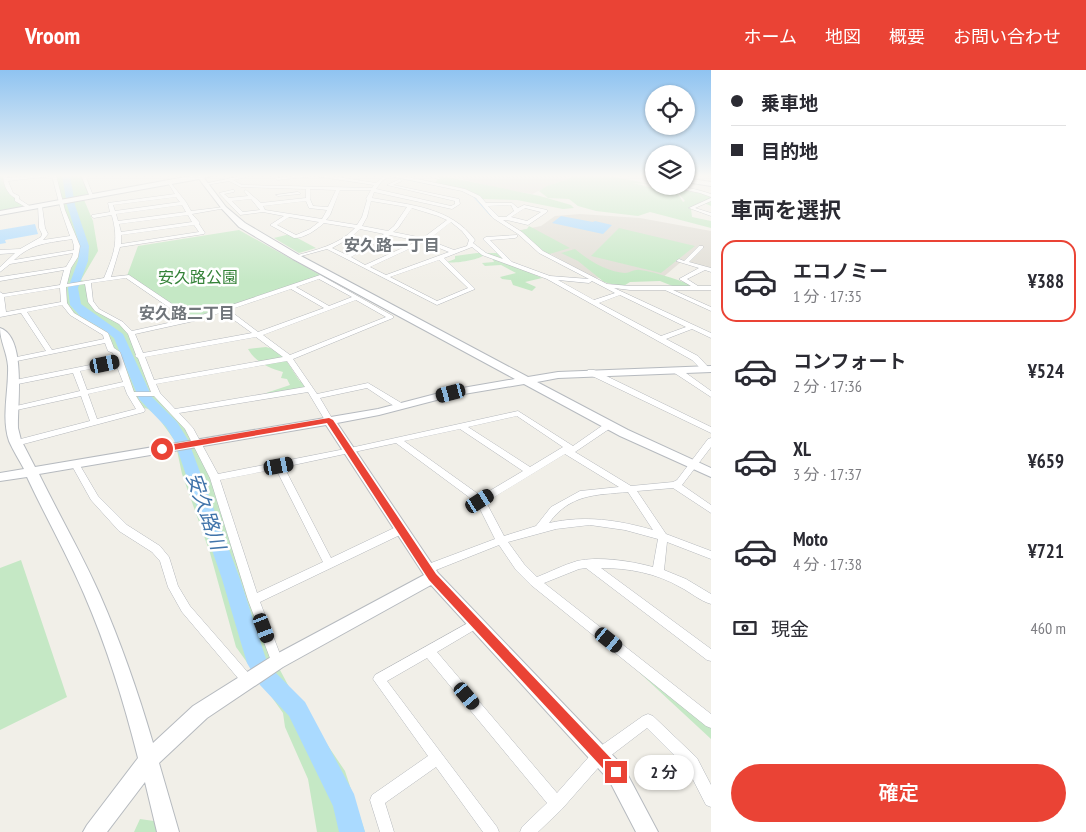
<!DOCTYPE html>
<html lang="ja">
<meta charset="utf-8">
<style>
:root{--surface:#fff;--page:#f7f7f7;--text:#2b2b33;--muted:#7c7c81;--line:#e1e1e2;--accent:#ea4335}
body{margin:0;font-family:"PT Sans Narrow","Noto Sans JP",sans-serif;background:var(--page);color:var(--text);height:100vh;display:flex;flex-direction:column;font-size:19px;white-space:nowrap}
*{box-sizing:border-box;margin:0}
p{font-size:16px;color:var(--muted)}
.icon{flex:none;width:28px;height:28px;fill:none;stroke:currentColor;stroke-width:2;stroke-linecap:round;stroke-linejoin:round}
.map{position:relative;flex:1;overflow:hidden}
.details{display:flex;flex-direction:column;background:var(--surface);width:375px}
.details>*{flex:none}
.hud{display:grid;align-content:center;height:110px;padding:0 20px;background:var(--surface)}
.fabs{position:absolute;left:645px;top:15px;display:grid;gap:10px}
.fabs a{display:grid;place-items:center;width:50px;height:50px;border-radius:50%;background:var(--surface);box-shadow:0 1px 4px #0004;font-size:25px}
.end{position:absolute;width:22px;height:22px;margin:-11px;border:6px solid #ea4335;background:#fff;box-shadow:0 0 0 2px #fff}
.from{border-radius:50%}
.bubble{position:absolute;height:35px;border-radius:18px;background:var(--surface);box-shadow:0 1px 4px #0004;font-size:16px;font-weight:600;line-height:35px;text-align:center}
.car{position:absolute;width:15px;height:30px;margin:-15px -8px;border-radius:6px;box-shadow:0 0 4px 1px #0007;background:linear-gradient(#222 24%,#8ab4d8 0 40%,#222 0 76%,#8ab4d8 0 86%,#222 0)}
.hud b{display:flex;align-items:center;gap:18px;height:48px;font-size:19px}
.hud b+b{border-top:1px solid var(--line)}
.hud i{width:12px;height:12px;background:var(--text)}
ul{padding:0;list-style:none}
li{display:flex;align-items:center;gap:15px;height:82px;margin:0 10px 8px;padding:0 10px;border:2px solid transparent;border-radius:15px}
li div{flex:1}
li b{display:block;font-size:19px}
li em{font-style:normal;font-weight:600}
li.active{border-color:var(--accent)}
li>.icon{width:45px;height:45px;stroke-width:1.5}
h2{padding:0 20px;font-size:22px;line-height:60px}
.pay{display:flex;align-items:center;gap:12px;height:55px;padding:0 20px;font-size:19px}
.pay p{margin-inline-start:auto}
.action{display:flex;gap:10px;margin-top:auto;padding:10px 20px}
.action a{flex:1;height:58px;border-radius:30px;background:var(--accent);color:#fff;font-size:20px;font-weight:600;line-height:58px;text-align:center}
header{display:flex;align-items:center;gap:30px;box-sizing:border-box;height:70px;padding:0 25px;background:var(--accent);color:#fff}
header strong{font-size:24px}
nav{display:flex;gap:28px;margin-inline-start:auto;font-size:18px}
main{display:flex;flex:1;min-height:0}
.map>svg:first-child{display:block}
.education{fill:#e1ded6}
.green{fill:#c5e8c5}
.water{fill:#aadaff}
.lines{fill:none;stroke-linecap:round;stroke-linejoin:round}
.stream{stroke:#aadaff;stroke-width:1}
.river{fill:#aadaff;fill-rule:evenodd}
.street-casing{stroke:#b5b8bc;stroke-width:1}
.secondary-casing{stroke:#b6babf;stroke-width:2}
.street{fill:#fff;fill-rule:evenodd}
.secondary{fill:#fff;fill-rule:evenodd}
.route{fill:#ea4335}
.labels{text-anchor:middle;stroke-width:5;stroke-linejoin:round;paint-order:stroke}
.far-neighbourhood-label{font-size:16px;font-weight:bold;fill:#70757a;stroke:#fff}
.far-park-label{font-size:16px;fill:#348238;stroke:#fff}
.water-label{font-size:20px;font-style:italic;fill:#4174aa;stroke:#fff}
</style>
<header>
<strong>Vroom</strong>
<nav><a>ホーム</a><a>地図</a><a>概要</a><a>お問い合わせ</a></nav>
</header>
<main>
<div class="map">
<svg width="711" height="762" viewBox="0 0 711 762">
<rect width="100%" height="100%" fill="#f1efe8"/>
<path class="education" d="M445,105H569V110L558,112L532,124L502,119Z
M580,144L640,148L711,161V198L682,191L661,209L620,211L591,207L549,183L520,163L521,160L541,156L555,146Z"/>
<path class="green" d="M3,105L11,124L24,134L20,137L0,142V106Z
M54,105H82L89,124L82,125L93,151L98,181L81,210L88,212L90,231L97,240L128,259L150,311L189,358L200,380L280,600L303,643L318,661L345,701L365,762H317L308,709L285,657L283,643L236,577L210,483L182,404L175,371L157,346L148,339L138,336L104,263L73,243L64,233V213L77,183Z
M438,105L540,126L571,135L574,138L563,139L517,130L483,129L461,120L436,113Z
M575,105H605L650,114L633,113L678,124L683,132L685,131L679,124V120L711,124V136L704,133L691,139L692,147L711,151V158L650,142L638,146L596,141L578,136L569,129L548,128L539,121L547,116L565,110Z
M529,156L570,178L546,185C536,178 529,168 517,161L527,159Z
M619,158L695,176L661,203L591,186Z
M239,160L322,206L192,250L127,206L138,176Z
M290,164L316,178L299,183L274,168Z
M575,179C588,190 607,202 625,203C630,203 634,199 640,200C660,203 681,211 700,218L680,219L660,211L630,212L622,217L604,212L578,191L561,183Z
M477,183H500L512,195L542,208L525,212L536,217L532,221L513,215L511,210L502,209L500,207L516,203L501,195L485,196L482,193L494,192L492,188L484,185C479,190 453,194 447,192L455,189V186Z
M266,277L280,281L299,310L310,319L269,326L266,323L290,315L287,309L281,308L283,302C269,298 256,293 248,279Z
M21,490L67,627L0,660V498Z
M629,593L711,652V669Z
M140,749L154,751L157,762H134Z"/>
<path class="water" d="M561,146L593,152L595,151L612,155L603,164L552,153Z
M35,154L38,164L5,170L6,173L0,174V160Z"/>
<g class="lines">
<path class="stream" d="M208,105H218
M389,106L444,117
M473,126L491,146L502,153"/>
<path class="river" d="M62,105H70L75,135L89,176L88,191L78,218L81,234L123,264L152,327L177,352L188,370L240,509L266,589L274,601L305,632L354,724L365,762H339L333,736L289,646L260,615L247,593L222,509L174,370L166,357L139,329L114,268L104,260L80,246L70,235L68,218L78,191L80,176L67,135Z"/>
<defs>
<path id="street" d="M3,105H7V108L39,105H56L65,140L80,176L78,187L71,198L67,214L104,208C114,184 119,171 112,146L111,145L94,148L92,147V145L110,142L108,133L175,124L168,113L170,112L186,132L191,141L224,137L226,138L192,144L200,153L199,154L205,163L204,164L120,177L111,207L129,205L193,248L320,205L393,246V248L293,289L317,324L368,313L403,334L404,336L403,338H397L367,318L320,328L333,350L329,352H326L308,322L179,343L193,358L218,404L350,378L518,341L573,376L606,353H612L613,355L612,357L575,382L631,416L673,412L677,410L708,369L711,368V377L682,415L711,435V443L673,418L637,421L666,464L711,481V489L667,472L664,500L686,509L711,524V534C700,531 690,522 680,517C656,503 628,498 601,498L711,579V591L707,590L586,498L579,499L544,513L711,644V658L706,656L531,515L516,500L499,475L431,502L427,503L423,502L422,499L423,496L495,469L477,433L396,373L284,397L331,488L396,457H404L405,460L404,463L260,532L283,592L281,596L277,597L273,596L248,530L210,408L185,359L154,326H136L145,340L144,342L16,376L12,373L13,371L90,351L81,326L12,341L8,339L12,337L80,321L73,303L13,315H10L9,313L10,311L115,290L113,283L108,281L105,273L12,292L8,290L12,288L46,281L21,243L0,247V222L3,224L60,215L64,200L0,211V207L66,197L72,187L73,183L10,194L0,202V197L15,183L0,184V180L20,179L41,167L42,164L39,158L38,135L42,136L45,158L48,164L43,170L70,166L61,140L52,106L8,111L13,123L19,126V129L31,137V138L29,139L15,131V128C7,124 3,114 3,105ZM176,127L180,132L115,141L113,135ZM182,135L186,142L118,151L116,144ZM188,145L192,152L121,162L119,154ZM194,155L199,162L121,174V165ZM72,169L74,176V180L14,190C32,173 48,173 72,169ZM126,208L186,249L132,261L123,252L99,239L93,231L91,213ZM319,209L352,227L329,236L296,217ZM85,214L88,232L95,241L119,254L128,264L136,285L135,286L138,288L151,322H134L120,282L114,278L108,263L74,243L67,233L66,217ZM60,218L61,232L6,242L4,227ZM291,219L324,238L258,262L229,240ZM356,230L386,247L290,285L263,265ZM62,235L70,245L103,265L104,269L52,280L27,242ZM223,242L252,263L143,283L135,264L194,251ZM256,267L283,287L154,310L145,287ZM287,291L305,317L175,339L160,323L156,314ZM116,294L123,312L87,320L80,301ZM124,316L127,324L136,339L97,349L88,324ZM517,346L563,377L530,397L468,357ZM460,359L523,401L481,426L404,371ZM565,384L619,417L580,421L551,437L536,456L504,466L486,432ZM276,399L323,492L257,523L220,410ZM628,422L653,460C618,450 585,445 549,453C570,424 595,425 628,422ZM590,455L625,460L658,469L653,497C631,491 599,486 577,491C563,495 550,502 537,507L524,494L508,472L556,459Z
M81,105H85L94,128L90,127Z
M245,105H255L233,110L242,115L372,118L374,115L315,106L277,110L273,105H277L278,108L301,105H325L376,113L385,105H398L465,119L480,126L486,133H512L518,138L524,135L547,140V142L528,155L507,150H503L522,162L543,181L607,214L630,216H691L679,209L699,198L676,191L679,189L684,191L699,176H703V178L689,192L711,198V202L705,200L687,209L698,216H711V220H673L711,237V241L665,220H630L614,218L711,263V268L692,259L666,269L698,286L710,299L706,301H703L692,290L547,209L482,185L472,177L444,188L475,219L437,235L327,179L294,188V186C316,180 339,175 355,158L324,153C316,160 305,168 294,168L270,155L284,146L263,142L240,145L219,123L232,120H234V122L224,124L229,128L248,126L244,121L246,120L261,133L306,128V119L241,117L229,111L206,115L204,114ZM390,106L462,121L476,128L493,148L518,164L539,183L589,209L550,206L512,192L490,170L515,168L517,167V165L486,167L483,169L503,189L486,183L473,173L475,170C451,137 410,135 372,128L374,122L452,139L460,134L459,129L393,115L402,111L400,109L387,115L455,131V134L451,136L376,119L382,111ZM310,119L336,120L328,137L313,136L310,129ZM340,120H371L366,129L367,130L362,147L357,155L326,150L330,145ZM251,129L260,140L243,142L232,131ZM306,131L309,138L327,140L322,149L265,140L263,136ZM371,131L407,137L394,156L388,161L362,156L367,147ZM511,135L514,141L506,147H499L488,136ZM412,138L438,146L447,150L423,168L393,162L398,158ZM525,138L541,142L527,151L511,147ZM289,147L319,152L310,159L296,165L277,155ZM451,152L462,161L469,170L467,176L454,180L428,170ZM360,159L384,164L347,185L332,178L350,168ZM390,165L418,171L365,195L351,187ZM424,172L449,182L386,205L370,197ZM439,190L468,218L437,231L390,207ZM558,210L589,213L592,211L615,223L594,230ZM620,225L686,257L661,266L599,233Z
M424,105H432L441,108L439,109Z
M667,116C682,116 697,119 711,124V127L700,123Z
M298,122L300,123V124L278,126L276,125Z
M711,128V131L695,138L711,143V146L689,138Z
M673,298H679L711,321V327L673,302Z
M588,300H594L711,357V363L588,304L587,302Z
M75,391L78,392L98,426L127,455L160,476L169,487L178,516L190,536L251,606L253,610L251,614L247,616L243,614L182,542L168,517L160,491L152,482L119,461L91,430L71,394Z
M477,548L481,550L483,553L481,556L437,582L557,723L595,680L643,646L648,644L653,646L697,688L711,715V737L706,735L687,698L647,658L605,690L562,739L538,762H520L522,757L547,733L427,588L387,611L497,757L499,762H483L436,697L385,733L394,762H380L370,730L372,725L428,686L373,609L375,605Z"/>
<path id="secondary" d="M213,105L204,108L226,137L245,153L299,185L528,307L558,302L711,296V302L558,308L537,312L628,360L711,398V407L620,366L524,314L452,326L379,345L337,353L438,503L623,696L658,762H636L609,710L431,515L283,597L207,648L159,693L179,762H157L145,712L107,762H83L87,755L138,688C124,632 107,577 84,524C67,484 45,446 27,407L0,411V403L24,399C19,390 13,380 9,371C1,347 9,320 8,296C7,282 0,271 0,258C27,267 17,335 18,358L21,370L35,397L378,339L451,320L515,309L293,189L239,157L222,139L199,109L0,145V141L196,105ZM326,355L424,505L271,587L193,636L153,673C138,622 121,573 100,525C82,484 59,445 39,404Z
M644,105H654V108L645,106Z
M686,108L711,112V116L686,112Z"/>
</defs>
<use href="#street" class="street-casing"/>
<use href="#secondary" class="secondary-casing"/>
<use href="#street" class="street"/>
<use href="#secondary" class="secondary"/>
</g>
<linearGradient id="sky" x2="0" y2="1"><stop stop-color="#8fc3f1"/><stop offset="0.5" stop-color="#f9f8f5"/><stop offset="1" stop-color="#f9f8f5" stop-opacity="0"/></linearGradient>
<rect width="711" height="212" fill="url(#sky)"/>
<path class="route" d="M329,348L333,350L436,504L620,698L622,702L620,707L616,709L611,707L429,510L327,353L162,382L158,379L162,376Z"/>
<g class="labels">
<g class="far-neighbourhood-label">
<text x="392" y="181">安久路一丁目</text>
<text x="187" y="249">安久路二丁目</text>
</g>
<g class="far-park-label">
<text x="198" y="213">安久路公園</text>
</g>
<g class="water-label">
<text transform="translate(206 441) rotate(71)" y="7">安久路川</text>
</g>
</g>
</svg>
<div class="fabs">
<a><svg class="icon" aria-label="locate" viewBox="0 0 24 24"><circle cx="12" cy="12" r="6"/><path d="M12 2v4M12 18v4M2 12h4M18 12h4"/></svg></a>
<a><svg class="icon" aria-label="layers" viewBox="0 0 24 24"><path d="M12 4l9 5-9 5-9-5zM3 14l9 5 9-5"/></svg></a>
</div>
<i class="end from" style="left:162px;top:379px"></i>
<i class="end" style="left:616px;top:702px"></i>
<div class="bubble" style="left:634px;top:685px;width:60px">2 分</div>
<i class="car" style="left:105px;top:294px;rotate:78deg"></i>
<i class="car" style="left:451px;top:323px;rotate:255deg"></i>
<i class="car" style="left:279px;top:396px;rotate:79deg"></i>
<i class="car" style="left:480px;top:431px;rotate:58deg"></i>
<i class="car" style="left:264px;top:558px;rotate:159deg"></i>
<i class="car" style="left:609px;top:570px;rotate:129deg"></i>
<i class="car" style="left:467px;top:626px;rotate:140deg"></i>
</div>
<section class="details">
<div class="hud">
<b><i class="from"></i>乗車地</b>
<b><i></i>目的地</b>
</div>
<h2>車両を選択</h2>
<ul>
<li class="active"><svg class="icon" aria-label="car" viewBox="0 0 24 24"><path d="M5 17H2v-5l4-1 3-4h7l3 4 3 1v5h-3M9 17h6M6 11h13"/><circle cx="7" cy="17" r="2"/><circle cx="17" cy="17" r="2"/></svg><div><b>エコノミー</b><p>1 分 · 17:35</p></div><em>¥388</em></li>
<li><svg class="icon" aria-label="car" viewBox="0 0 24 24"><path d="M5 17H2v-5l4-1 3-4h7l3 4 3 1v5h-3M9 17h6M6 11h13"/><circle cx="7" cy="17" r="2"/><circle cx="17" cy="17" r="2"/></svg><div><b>コンフォート</b><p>2 分 · 17:36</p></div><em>¥524</em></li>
<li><svg class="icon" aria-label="car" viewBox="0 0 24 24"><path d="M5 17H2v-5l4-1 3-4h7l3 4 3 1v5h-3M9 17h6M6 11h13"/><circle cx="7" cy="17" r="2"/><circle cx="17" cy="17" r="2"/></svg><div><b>XL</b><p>3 分 · 17:37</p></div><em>¥659</em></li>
<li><svg class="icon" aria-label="car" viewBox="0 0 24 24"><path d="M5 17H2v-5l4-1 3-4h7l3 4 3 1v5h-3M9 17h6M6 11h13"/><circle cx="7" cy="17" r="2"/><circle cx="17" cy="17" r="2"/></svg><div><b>Moto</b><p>4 分 · 17:38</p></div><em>¥721</em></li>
</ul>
<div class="pay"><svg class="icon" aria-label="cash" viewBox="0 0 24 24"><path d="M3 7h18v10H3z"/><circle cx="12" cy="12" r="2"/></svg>現金<p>460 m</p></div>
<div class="action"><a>確定</a></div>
</section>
</main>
